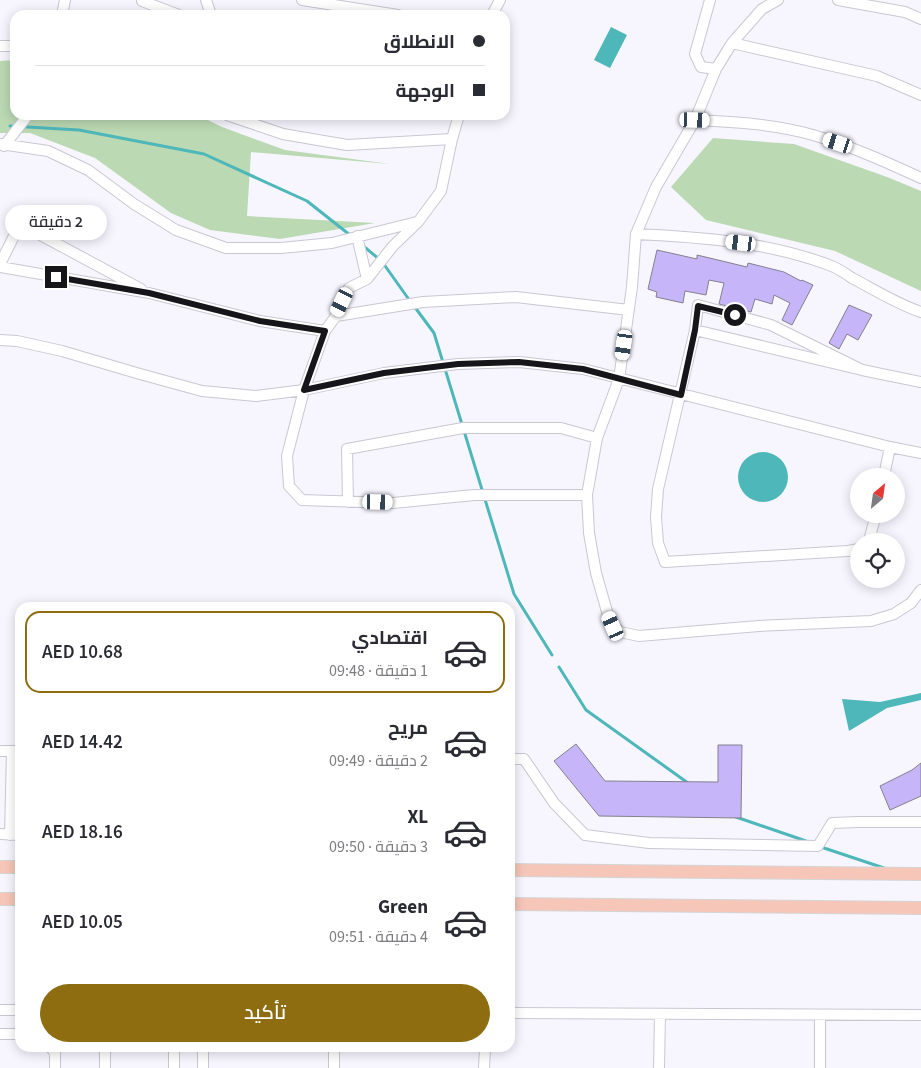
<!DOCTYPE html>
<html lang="ar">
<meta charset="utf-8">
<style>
:root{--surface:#fff;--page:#f2f2f3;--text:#2b2b33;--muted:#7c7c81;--line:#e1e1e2;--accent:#8d6d10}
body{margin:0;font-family:"Source Sans 3",Cairo,sans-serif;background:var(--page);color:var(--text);direction:rtl;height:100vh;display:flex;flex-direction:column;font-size:19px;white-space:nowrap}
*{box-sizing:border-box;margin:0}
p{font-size:16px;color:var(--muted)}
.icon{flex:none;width:28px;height:28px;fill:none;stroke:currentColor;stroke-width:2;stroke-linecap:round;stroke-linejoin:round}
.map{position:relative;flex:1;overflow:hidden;direction:ltr}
.drawer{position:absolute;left:15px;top:602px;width:500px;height:450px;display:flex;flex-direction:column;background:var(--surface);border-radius:15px;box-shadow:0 2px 12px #0003;direction:rtl}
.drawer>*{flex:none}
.top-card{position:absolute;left:10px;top:10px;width:500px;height:110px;border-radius:15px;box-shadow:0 2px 12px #0003;direction:rtl;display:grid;align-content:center;height:110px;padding:0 25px;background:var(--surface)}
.needle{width:32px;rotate:29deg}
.fabs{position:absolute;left:850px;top:468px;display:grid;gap:10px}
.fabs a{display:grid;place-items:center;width:55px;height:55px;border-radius:50%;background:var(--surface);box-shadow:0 2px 12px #0003;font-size:25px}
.end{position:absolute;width:22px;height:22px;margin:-11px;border:6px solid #161519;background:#fff;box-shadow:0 0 0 2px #fff}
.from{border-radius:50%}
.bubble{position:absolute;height:35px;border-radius:18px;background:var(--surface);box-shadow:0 2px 12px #0003;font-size:16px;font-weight:600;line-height:35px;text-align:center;direction:rtl}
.car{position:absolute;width:15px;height:30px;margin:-15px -8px;border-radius:6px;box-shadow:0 0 4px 1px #0007;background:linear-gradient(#fff 24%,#345 0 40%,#fff 0 76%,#345 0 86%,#fff 0)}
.top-card b{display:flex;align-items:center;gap:18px;height:48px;font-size:19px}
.top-card b+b{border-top:1px solid var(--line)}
.top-card i{width:12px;height:12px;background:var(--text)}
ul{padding:9px 0 0;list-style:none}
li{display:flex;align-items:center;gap:15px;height:82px;margin:0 10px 8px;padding:0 15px;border:2px solid transparent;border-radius:15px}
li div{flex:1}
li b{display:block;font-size:19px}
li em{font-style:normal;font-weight:600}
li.active{border-color:var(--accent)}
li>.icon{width:45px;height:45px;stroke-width:1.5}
.primary-button{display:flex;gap:10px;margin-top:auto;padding:10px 25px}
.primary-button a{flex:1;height:58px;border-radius:30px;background:var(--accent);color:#fff;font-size:20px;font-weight:600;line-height:58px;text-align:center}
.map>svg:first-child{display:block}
.green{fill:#bbd9b3}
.water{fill:#4eb7ba}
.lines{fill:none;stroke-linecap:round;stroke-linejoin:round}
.stream{stroke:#4eb7ba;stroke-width:3}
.building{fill:#c7b5f9;stroke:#83818b}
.minor-casing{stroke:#cac7d2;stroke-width:12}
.major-casing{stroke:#d5d5d6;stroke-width:14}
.minor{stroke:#fff;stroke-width:10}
.major{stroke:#f6c7b9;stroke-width:12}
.route{stroke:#161519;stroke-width:6}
</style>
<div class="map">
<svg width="921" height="1068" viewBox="0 0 921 1068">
<rect width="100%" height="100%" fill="#f7f6ff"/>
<path class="green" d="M15,60V115H198L222,127L285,150L390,164L251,152L247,216L375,223L280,239L210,230L171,213L95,158L30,133H0V61Z
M713,138L794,144L887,177L921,191V291L835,251L706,220L671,187Z"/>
<path class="water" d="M611,27L627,35L610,68L594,60Z
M738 477a25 25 0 1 1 50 0a25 25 0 1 1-50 0Z
M921,693V700L887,708L849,731L842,699L880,702Z"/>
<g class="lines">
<path class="stream" d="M10,126L79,130L204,154L307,201L350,235
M362,245L379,259
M383,263L410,301
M414,306L434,333L514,594L552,655
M559,667L586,710L688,783
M736,817L806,841
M821,847L884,868"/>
</g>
<path class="building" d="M657,250L697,259V255L747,267L748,263L784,272L801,281L802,280L813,285L792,325L782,320L790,303L774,295L772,304L755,299L751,312L719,304L724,283L709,280L706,295L685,291L683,303L656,297L657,292L648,289Z
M849,305L872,315L858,340L847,334L839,349L829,343Z
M576,744L605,781L718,782V745H742L741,818L599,816L554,761Z
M921,763V796L890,810L880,786L912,770Z"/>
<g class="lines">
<defs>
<path id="minor" d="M145,0L142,1L179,15
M206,0L211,15
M302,0L398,15
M710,0L695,54L701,67L716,69
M838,0L905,12L921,19
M62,15L65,0
M492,15L500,0
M732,43L877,76L921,95
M0,46H15
M227,115L283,134L347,145L452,139
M459,115L452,139L441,191L418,222L393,246L367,279L349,288L336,316L325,331L304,390L287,456L289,486L302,500L393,503L474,495H587
M695,120C735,122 775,124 813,135C851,146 886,162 921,178
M0,144L48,151L88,170L134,204L176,230L226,248H281L332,243L417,222
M4,146L28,115
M636,234L656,187L695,120L716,69L732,43L762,9L778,0
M357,236L367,279
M0,264L20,224L141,289
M0,267L149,293L260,321L325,331
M921,312C897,304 875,290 852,278C845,273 837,268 829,265C768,242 701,237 636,234L632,287L619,379L597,438L587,495L589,533L596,573L608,615L613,625L620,632L639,636L759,626L871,621L894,614L911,603L921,590
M336,316L423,302L516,297L629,310
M695,330L862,370L771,325L698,305L695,330L658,489L656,517L658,543L665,562L848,551L859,549
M0,340L17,341L62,351L140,374L202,391L256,396L304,390L384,373L458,364L519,362L583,369L890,447L921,453
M862,370L921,382
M884,476L890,447
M348,502L347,449L463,428H561L597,438
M869,541L876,514
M0,751H20
M510,759H524L554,803L585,835L649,843L818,846L832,823L858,822H921
M0,834L20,835
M10,835L12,751
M0,1010H20
M510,1013L921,1015
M0,1034H20
M51,1048L55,1053V1068
M334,1048V1068
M105,1068V1048
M174,1068V1048
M203,1068V1048
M484,1068L485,1048
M659,1068L660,1014
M820,1068V1015"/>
<path id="major" d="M0,867H20
M510,870L921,874
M0,899H20
M510,904L921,908"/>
</defs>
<use href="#minor" class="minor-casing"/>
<use href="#major" class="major-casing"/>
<use href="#minor" class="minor"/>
<use href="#major" class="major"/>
</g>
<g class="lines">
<path class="route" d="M56,277L149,293L260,321L325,331L304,390L384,373L458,364L519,362L583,369L681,395L695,330L698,306L735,315"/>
</g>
</svg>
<div class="fabs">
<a><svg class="needle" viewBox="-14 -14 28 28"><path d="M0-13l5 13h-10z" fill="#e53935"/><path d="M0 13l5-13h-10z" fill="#7c7c81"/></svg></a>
<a><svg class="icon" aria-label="locate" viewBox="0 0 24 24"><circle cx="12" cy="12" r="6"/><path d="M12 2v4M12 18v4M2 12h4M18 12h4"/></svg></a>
</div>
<i class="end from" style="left:735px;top:315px"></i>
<i class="end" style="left:56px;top:277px"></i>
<div class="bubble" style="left:5px;top:205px;width:102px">2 دقيقة</div>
<i class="car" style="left:695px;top:120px;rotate:92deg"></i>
<i class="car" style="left:838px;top:143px;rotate:288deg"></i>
<i class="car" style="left:741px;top:243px;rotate:277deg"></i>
<i class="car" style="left:342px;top:302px;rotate:206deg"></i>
<i class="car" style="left:624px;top:345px;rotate:188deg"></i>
<i class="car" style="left:378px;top:502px;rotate:91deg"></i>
<i class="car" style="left:613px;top:626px;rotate:336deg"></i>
<div class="top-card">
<b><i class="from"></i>الانطلاق</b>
<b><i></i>الوجهة</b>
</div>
<section class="drawer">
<ul>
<li class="active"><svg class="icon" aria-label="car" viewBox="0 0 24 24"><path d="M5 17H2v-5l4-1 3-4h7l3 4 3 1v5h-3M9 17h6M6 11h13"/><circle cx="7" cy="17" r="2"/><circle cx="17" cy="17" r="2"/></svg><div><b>اقتصادي</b><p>1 دقيقة · 09:48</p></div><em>AED 10.68</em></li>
<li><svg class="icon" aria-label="car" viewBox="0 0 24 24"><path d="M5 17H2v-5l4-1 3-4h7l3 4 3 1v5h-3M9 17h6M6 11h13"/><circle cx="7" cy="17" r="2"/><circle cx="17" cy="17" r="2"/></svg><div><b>مريح</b><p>2 دقيقة · 09:49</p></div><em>AED 14.42</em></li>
<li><svg class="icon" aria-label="car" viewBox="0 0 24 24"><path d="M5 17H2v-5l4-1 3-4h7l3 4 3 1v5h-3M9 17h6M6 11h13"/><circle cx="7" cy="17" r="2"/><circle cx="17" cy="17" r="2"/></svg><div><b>XL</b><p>3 دقيقة · 09:50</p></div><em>AED 18.16</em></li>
<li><svg class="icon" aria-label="car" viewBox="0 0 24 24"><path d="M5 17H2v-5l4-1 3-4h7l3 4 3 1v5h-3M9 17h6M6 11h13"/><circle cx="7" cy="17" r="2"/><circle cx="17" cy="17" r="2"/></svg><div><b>Green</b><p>4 دقيقة · 09:51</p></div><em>AED 10.05</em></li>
</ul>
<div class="primary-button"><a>تأكيد</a></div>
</section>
</div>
